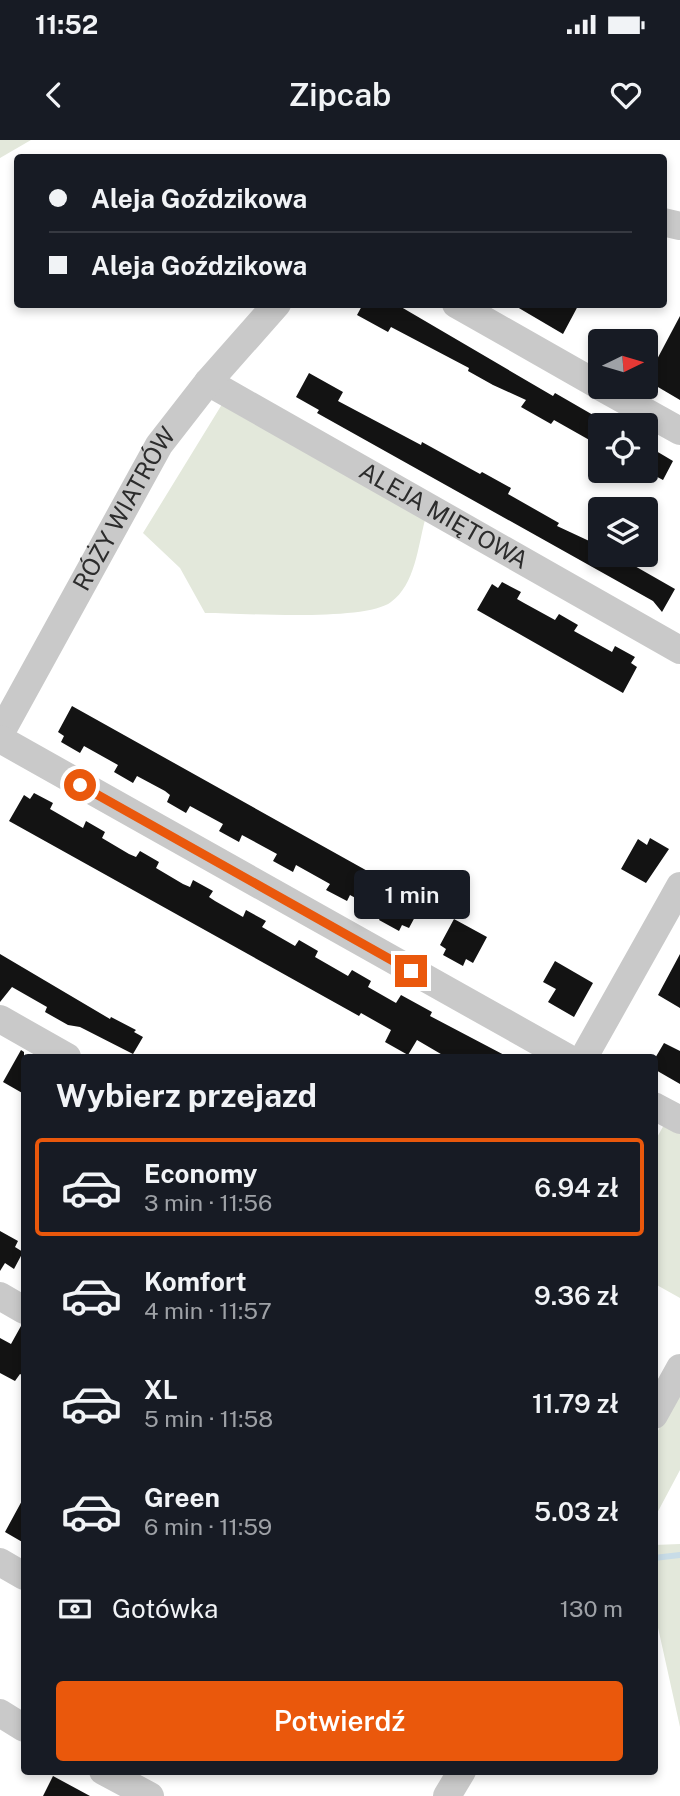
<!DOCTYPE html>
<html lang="pl">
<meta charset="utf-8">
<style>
:root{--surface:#171b24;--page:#242831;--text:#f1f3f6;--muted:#9ea1a6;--line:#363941;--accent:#ea580c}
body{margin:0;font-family:"Public Sans",sans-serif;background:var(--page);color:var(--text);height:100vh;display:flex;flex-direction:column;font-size:26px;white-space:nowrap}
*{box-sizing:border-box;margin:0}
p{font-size:23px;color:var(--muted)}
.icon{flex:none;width:38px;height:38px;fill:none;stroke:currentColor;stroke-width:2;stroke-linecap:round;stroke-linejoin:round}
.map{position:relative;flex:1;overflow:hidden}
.drawer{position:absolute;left:21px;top:914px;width:637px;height:721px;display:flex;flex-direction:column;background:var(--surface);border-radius:7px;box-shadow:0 4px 10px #0003}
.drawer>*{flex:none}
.top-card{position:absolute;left:14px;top:14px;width:653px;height:154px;border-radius:7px;box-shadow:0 4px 10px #0003;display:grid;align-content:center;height:154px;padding:0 35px;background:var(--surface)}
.needle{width:46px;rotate:85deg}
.buttons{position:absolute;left:588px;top:189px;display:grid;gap:14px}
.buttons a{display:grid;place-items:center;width:70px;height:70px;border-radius:7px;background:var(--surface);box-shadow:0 4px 10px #0003;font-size:35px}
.end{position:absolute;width:32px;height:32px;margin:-16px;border:9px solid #ea580c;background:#fff;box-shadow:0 0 0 4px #fff}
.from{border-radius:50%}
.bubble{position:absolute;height:49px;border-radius:7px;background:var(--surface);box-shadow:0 4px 10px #0003;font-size:23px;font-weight:600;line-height:49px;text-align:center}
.top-card b{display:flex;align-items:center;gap:24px;height:66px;font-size:26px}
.top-card b+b{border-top:2px solid var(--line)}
.top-card i{width:18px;height:18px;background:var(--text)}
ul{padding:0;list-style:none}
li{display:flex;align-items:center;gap:21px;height:98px;margin:0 14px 10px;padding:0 21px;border:4px solid transparent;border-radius:7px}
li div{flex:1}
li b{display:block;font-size:26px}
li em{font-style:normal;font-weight:600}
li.current{border-color:var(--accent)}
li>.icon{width:63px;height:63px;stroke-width:1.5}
h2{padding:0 35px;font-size:32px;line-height:84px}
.pay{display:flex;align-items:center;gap:18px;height:77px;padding:0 35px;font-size:26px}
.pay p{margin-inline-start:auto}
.action{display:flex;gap:14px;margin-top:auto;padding:14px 35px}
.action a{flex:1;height:80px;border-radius:7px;background:var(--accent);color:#fff;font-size:28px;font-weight:600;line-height:80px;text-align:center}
.status{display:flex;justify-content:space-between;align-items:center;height:49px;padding:0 35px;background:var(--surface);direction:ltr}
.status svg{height:19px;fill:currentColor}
header{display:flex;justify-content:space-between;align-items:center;height:91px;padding:0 35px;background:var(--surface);font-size:32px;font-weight:600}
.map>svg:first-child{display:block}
.green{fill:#e3e8db}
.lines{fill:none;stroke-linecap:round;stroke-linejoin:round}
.stream{stroke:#c8dce7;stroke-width:6}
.building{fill:#131313}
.minor{stroke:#c9c9c9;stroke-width:28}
.route{stroke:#ea580c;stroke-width:9}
.labels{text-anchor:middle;stroke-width:7;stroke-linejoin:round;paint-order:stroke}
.street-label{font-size:24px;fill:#2c2c2c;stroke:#fff}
</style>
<div class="status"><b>11:52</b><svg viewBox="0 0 49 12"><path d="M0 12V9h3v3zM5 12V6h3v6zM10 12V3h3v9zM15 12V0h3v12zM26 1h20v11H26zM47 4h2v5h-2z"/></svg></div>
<header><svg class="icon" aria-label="back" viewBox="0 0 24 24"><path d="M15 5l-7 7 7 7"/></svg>Zipcab<svg class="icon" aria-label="heart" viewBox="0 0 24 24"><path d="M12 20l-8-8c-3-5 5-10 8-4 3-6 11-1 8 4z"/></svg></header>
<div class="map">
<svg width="680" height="1656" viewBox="0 0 680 1656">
<rect width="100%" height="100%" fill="#fff"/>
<path class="green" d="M0,0H31L0,18Z
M224,261L425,380C418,406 415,445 391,462C365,482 243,473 205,473L180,428L143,393Z
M665,983L680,992V1158L655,1144V1001Z
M680,1251V1330L655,1377V1296Z
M680,1404V1587L655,1474L654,1405Z"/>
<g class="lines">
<path class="stream" d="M654,1418L680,1415"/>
</g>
<path class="building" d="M363,164H396L553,256L555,253L600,279V306L554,280L551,284L521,267L526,260L493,245L468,231L469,228L391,187L388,192L357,175Z
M512,164H579L563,194Z
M680,176V260L646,240Z
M309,233L343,252L338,261L421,305L422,302L480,334L482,332L511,348L508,354L559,383L557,386L600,406V415L633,425L675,449L662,472L653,461L317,273L319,270L296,257Z
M646,305L673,321L663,340L646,331Z
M502,442L521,452L517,459L524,463L555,480L559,474L578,485L574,491L612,512L615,506L635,517L631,523L637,527L623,553L477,470L492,444L498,448Z
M72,566L423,762L409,788L402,785L399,791L379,780L382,774L377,770L350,755L347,761L326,750L330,744L296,725L293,732L273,721L277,714L242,695L239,702L219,691L223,684L190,666L186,673L167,662L170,655L165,651L137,636L133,643L114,632L118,625L84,606L80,613L61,602L64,596L58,592Z
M34,653L53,663L50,669L83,688L86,681L105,692L102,698L129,714L136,717L140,711L159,722L156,728L183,744L190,747L193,740L213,751L209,757L215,761L243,777L246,770L266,781L262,787L295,806L299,800L318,811L315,817L348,836L352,830L371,841L368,847L396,863L401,855L432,872L430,876L508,917H446L417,900L408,915L385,902L391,890L361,873L359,876L9,681L24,655L30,659Z
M650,698L669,709L646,743L621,729L638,699L647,705Z
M454,779L487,797L473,823L466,819L463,826L443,815L446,809L440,805Z
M0,814L110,879L111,877L136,890L134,892L143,897L133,914L80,887L68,885L45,872L47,867L12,847L0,862Z
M680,814V868L658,855Z
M555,821L593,843L574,877L548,862L556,849L543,842Z
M664,903L680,911V944L654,929V920Z
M21,910L24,912V954L3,942Z
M0,1091L18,1101L15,1107L23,1112L14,1129L5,1123L0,1131Z
M21,1186L24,1187V1236L20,1234L15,1241L0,1233V1198L11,1204Z
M24,1357V1403L5,1392Z
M53,1636L90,1656H43Z"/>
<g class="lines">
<g class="minor">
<path d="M663,82L680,86"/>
<path d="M456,164L600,246"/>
<path id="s1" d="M208,242L680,510"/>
<path d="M601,247L680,291"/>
<path id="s2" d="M0,594L159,305L208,242L277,164"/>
<path d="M0,599L566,917"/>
<path d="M0,879L67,917"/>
<path d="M584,917L680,746"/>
<path d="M654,966L680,980"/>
<path d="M0,1156L24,1170"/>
<path d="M654,1275L680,1228"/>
<path d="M0,1422L24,1436"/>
<path d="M0,1573L24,1588"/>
<path d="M103,1631L150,1656"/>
<path d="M447,1656L462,1631"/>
</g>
</g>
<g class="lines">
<path class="route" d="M80,645L411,831"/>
</g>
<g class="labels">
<g class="street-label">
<text dy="8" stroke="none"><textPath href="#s2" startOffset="257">RÓŻY WIATRÓW</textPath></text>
<text dy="8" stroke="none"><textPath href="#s1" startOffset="271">ALEJA MIĘTOWA</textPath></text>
</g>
</g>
</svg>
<div class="buttons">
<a><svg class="needle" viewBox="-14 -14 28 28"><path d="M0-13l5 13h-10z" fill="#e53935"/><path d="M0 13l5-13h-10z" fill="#9ea1a6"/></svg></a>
<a><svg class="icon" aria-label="locate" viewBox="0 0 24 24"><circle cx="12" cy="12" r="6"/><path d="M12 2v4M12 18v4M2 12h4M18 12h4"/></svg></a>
<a><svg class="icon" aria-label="layers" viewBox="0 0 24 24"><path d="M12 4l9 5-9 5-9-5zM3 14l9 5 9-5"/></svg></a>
</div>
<i class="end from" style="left:80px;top:645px"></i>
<i class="end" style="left:411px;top:831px"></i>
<div class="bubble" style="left:354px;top:730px;width:116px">1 min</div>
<div class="top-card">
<b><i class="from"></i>Aleja Goździkowa</b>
<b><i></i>Aleja Goździkowa</b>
</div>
<section class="drawer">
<h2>Wybierz przejazd</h2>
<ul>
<li class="current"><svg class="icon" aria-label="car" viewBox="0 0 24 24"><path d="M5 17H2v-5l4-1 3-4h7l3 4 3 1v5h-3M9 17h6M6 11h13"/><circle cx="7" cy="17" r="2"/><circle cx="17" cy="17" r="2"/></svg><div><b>Economy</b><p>3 min · 11:56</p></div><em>6.94 zł</em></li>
<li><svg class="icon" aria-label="car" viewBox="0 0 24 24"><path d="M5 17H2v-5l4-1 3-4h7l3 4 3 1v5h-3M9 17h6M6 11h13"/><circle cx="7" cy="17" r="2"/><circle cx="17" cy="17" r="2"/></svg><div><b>Komfort</b><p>4 min · 11:57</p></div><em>9.36 zł</em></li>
<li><svg class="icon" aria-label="car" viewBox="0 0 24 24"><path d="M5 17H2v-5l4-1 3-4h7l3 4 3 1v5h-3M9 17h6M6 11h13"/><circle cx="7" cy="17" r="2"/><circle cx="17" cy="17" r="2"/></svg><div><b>XL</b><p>5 min · 11:58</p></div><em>11.79 zł</em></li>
<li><svg class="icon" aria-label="car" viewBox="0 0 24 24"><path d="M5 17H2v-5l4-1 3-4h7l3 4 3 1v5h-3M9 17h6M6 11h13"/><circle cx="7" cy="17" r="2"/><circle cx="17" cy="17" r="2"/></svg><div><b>Green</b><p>6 min · 11:59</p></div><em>5.03 zł</em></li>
</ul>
<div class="pay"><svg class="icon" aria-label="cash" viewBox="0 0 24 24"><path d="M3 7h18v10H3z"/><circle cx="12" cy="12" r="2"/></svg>Gotówka<p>130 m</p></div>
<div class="action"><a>Potwierdź</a></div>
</section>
</div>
